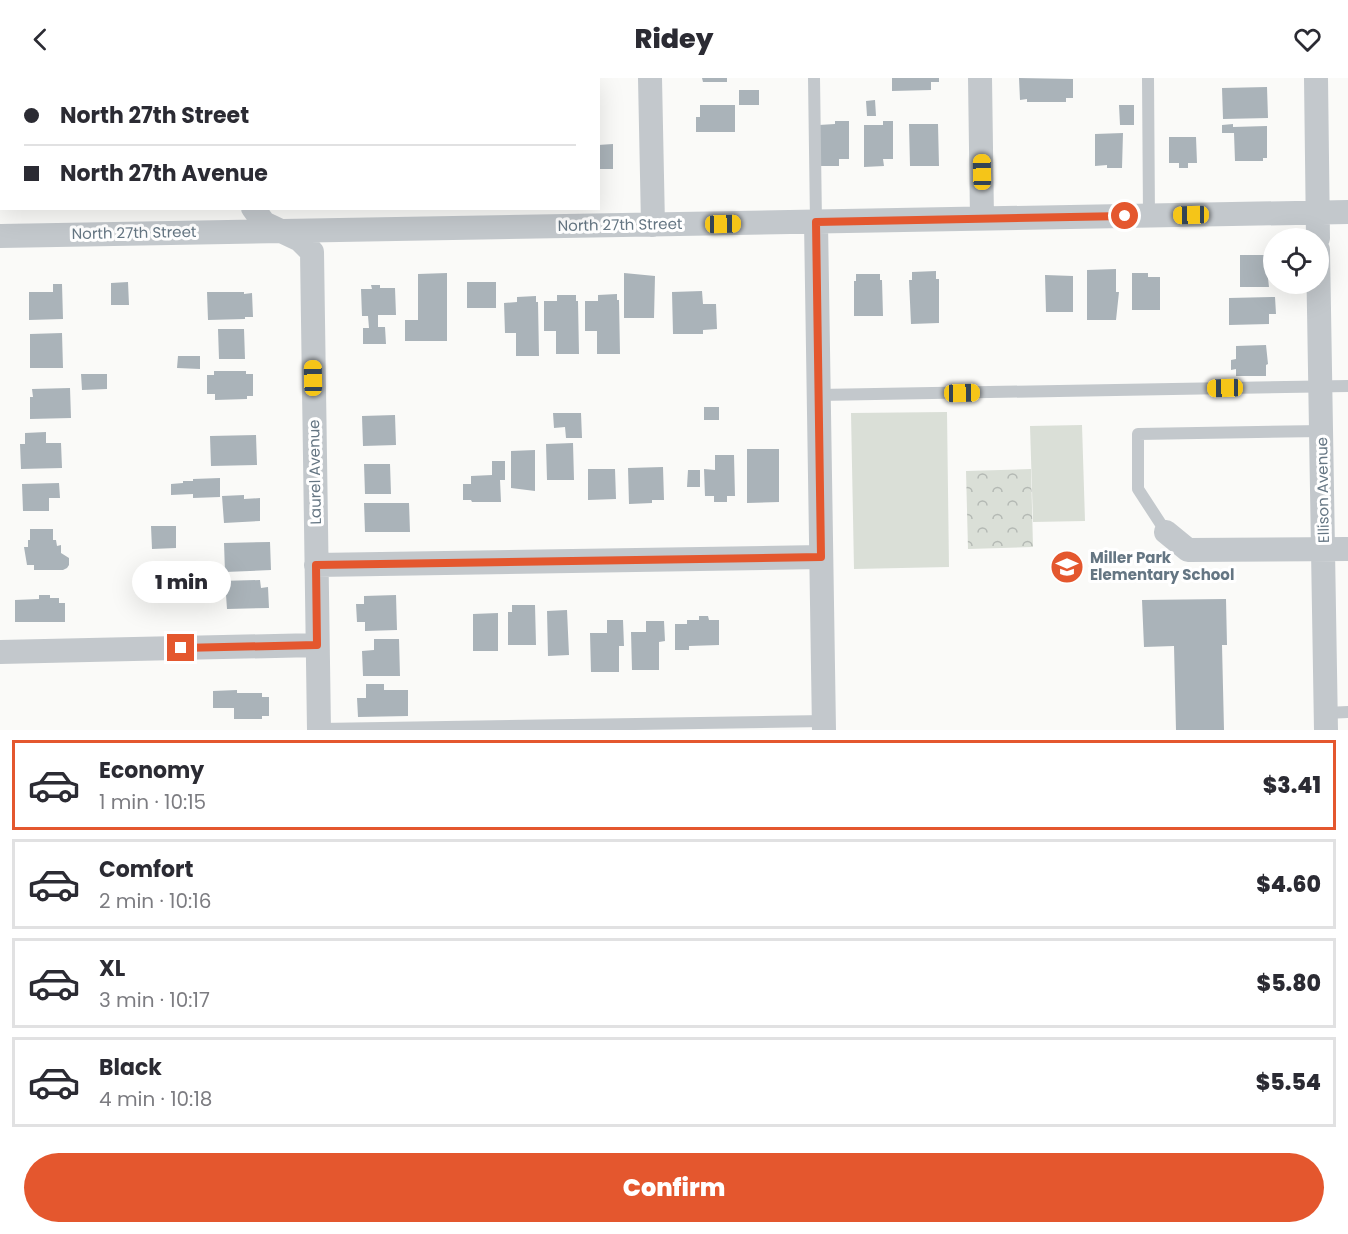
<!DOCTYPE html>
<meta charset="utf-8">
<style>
:root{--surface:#fff;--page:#f7f7f7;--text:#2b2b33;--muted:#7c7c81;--line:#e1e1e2;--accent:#e4572e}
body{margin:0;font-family:Poppins,sans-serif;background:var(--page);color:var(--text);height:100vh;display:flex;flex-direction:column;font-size:22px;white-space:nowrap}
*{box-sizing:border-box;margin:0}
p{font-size:20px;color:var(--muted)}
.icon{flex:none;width:33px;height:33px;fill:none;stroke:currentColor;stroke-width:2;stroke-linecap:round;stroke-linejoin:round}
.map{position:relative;height:652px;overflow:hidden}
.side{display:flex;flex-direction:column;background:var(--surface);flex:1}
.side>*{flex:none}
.top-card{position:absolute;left:0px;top:0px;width:600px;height:132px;box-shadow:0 6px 24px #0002;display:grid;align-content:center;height:132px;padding:0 24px;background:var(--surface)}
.controls{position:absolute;left:1263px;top:150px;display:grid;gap:12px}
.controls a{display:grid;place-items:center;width:66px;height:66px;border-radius:50%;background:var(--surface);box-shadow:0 6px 24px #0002;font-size:30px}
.end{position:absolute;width:27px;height:27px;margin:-14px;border:8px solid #e4572e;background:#fff;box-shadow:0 0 0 3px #fff}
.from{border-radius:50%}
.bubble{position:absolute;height:42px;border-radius:21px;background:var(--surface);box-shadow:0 6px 24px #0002;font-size:20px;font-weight:800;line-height:42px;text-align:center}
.car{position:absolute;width:18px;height:36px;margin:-18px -9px;border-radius:8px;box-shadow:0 0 4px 2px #0007;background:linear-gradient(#f5c518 24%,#345 0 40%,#f5c518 0 76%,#345 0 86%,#f5c518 0)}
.top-card b{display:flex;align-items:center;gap:21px;height:57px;font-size:22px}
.top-card b+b{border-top:2px solid var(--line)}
.top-card i{width:15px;height:15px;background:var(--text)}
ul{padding:10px 0 0;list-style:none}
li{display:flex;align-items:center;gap:18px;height:90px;margin:0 12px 9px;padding:0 12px;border:3px solid var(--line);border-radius:0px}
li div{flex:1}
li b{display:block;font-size:22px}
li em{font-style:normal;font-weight:800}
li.active{border-color:var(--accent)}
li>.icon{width:54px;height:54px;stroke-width:1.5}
.cta{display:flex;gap:12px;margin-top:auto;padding:12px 24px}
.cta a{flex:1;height:69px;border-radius:36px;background:var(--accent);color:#fff;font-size:24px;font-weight:800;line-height:69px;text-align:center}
header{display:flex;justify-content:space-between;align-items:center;height:78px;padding:0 24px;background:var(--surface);font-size:27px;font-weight:800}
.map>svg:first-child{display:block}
.forest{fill:url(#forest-crowns)}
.garden{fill:#dadfd7}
.building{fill:#aab3b9}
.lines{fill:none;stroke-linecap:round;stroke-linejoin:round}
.lane{stroke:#c3c8cc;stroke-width:12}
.street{stroke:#c3c8cc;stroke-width:24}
.route{stroke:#e4572e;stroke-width:8}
.labels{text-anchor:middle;stroke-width:6;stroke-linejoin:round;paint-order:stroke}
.street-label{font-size:15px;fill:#657683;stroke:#fff}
.poi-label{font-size:15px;font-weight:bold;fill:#657683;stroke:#fff;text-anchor:start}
</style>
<header><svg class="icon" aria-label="back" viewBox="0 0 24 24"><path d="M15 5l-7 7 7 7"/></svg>Ridey<svg class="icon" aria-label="heart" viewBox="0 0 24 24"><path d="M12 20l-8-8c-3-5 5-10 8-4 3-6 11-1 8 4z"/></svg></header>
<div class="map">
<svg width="1348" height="652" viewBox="0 0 1348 652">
<defs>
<pattern id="forest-crowns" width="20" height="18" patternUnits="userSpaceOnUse" patternTransform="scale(1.5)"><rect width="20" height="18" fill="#dadfd7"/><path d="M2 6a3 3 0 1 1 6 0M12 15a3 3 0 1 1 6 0" fill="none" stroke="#b4b9b4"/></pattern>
</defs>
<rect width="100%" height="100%" fill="#fafaf8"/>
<path class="forest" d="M1031,391L1033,469L968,471L966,393Z"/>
<path class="garden" d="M947,334L949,489L854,491L851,335Z
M1082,347L1085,443L1033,444L1030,348Z"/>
<path class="building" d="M702,0H727V4H703Z
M892,0H939V4H931V12L892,13Z
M1019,0L1073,1V20H1066V24H1027V21L1020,22Z
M1267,9L1268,40L1223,41L1222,10Z
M739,12H759V27H739Z
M875,22L876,38H867L866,23Z
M700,27H735V54H696V39H700Z
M1119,27H1134V47H1120Z
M835,43H849V81H839V88H820L819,47L835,46Z
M883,43H893V81H883L884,88L864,89V47H883Z
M909,46H938L939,88H910Z
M1233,46V49L1267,48V80H1263V83H1235L1234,55H1222V47Z
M1123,55L1122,90H1107V87L1095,88V56Z
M1169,59H1196L1197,85H1188V90H1179V85H1169Z
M613,66V91H598V67Z
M1240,177H1268L1269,186H1274V200H1268L1269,209H1240Z
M1116,191V214H1119L1116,242H1087V192Z
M936,193V201H939V245L911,246L909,202H912V194Z
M447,195V263H405V242H418V196Z
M624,195L655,198L654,240H624Z
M1132,195H1148V199H1160V232H1132Z
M856,196H880V202H882L883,238H854V203H856Z
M1045,197L1073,198V234H1046Z
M128,204L129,227H111V205Z
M467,204H496V230H467Z
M53,206H62L63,241L29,242V214H53Z
M371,207H380V210H395L396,237H378V249H385L386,266H363V250H369L368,238H362L361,211H372Z
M702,213L703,226H716L717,251L703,252V256H673L672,214Z
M207,214H244V216L252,215L253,239H245V241L208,242Z
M617,216V222H619L620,276H597V253H585V223H598V217Z
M557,217H576V223H578L579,276H556V253H544V223H557Z
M536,218V224H538L539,278H516V255H505L504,225L517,224V219Z
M1275,219L1276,236H1269V246L1229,247V220Z
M218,251H244L245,281H219Z
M62,255L63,290H30V256Z
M1266,267L1268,286L1266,287V298H1236V291L1231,292V282L1236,281V268Z
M178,278H200V291L177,290Z
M214,293H246V296H253V318H247V321L215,322V316H207V297H214Z
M81,296H107V311L82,312Z
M70,310L71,340L30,341V319H33L32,311Z
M704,329H719V342H704Z
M553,335H581L582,360H566L565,349L554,350Z
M395,337L396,367L363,368L362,338Z
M46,354V365H61L62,390L21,391L20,366H25V355Z
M256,357L257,387L211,388L210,358Z
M573,365L574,402H547L546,366Z
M747,371H779V424L747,425Z
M535,372V413L511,410V373Z
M715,377H734L735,418H727V424H714V418H705L704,391L715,392Z
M492,383H505V402H500L501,424H472L471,422H463V406H471V398L492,397Z
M364,386H390L391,416H365Z
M663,389L664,422H652V425L629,426L628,390Z
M588,391H615L616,421L588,422Z
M688,392H700V409H687Z
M220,400V419L193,420V416L171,417V406L183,405V403H193V401Z
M59,405L60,420H49V433H23L22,406Z
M244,417V421L260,420V443L224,445L222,418Z
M364,425H409L410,454H365Z
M151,448H176V470L152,471Z
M30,451H53V462H56L57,468L61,467V475L69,480V487L67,490L63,492H34V487H27L24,469H28V462H30Z
M270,464L271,492L225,494L224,465Z
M260,502L261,510L268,509L269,530L227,531L226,517H220L219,503Z
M39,517H50V520H59V525H65V544H15V522L39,521Z
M396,517L397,552L365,553V544H357L356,526H364V518Z
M1226,521L1227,567H1222L1224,652H1176L1174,568L1144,569L1142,522Z
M512,527H535L536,567H508V534H512Z
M567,532L569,577L548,578L547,533Z
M498,535V573H473V536Z
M699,538H708L709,542H719V567L689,568V572H675V546H687V542H699Z
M607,542H623L624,568H619V594H591L590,555H607Z
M646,543H664L665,563L659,564V592H632L631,554H646Z
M374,561H399L400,598H363L362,573L374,572Z
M366,606H384V612H408V638L358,639L357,620H366Z
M237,612V615H262V619H269V638H262V641H234V630H213V613Z"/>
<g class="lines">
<path class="lane" d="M814,0L816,144
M1148,0L1149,138
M818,317L1348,308
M1166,454L1138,411V356L1322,353
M1326,635L1348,634
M319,651L824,643"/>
<path class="street" d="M251,0V2
M650,0L653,147
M980,0L982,140
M1316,0L1318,160
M253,130L264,145L300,162L312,174L319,652
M816,144L824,652
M0,158L1348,134
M1318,172L1326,652
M1166,454L1188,472L1348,471
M316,487L821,479
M0,574L317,567"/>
</g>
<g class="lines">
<path class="route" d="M181,570L317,567L316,487L821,479L816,144L1125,138"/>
</g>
<defs>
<symbol id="school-disc" viewBox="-11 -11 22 22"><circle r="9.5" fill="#e4572e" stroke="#fff"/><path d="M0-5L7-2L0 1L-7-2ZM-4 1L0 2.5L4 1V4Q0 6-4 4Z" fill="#fff"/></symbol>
</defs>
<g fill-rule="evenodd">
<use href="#school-disc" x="1048" y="470" width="38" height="38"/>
</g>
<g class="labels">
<g class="street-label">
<text transform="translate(620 147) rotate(-1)" y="5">North 27th Street</text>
<text transform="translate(134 155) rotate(-1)" y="5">North 27th Street</text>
<text transform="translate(315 394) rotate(-91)" y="5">Laurel Avenue</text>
<text transform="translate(1323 412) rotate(-91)" y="5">Ellison Avenue</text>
</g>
<g class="poi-label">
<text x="1090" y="485">Miller Park<tspan x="1090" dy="17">Elementary School</tspan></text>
</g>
</g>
</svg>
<div class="controls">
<a><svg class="icon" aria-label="locate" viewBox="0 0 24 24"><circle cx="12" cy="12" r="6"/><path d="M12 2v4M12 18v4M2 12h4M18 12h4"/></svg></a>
</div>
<i class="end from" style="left:1125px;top:138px"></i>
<i class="end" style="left:181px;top:570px"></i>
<div class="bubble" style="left:132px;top:483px;width:99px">1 min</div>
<i class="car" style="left:982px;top:94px;rotate:359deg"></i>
<i class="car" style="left:1191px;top:137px;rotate:269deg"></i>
<i class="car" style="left:723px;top:146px;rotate:89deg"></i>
<i class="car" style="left:313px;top:300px;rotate:359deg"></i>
<i class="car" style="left:1225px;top:310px;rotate:269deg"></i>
<i class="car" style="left:962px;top:315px;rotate:89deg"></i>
<div class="top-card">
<b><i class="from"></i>North 27th Street</b>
<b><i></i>North 27th Avenue</b>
</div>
</div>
<section class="side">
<ul>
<li class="active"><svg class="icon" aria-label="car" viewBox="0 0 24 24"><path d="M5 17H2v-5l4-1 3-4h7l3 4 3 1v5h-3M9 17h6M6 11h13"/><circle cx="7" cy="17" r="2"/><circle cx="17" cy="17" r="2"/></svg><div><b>Economy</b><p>1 min · 10:15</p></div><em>$3.41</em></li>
<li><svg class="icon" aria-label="car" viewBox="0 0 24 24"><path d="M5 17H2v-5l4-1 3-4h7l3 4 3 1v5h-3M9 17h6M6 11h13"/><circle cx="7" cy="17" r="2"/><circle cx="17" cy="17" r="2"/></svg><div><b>Comfort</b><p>2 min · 10:16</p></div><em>$4.60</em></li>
<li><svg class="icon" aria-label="car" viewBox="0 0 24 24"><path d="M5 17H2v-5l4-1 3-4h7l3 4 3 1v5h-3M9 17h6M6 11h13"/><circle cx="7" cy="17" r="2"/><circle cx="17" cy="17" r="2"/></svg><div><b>XL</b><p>3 min · 10:17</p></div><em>$5.80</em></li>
<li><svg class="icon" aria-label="car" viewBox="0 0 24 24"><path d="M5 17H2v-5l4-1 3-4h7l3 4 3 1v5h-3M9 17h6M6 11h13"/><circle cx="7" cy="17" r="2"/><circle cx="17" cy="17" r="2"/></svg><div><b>Black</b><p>4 min · 10:18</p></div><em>$5.54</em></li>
</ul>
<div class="cta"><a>Confirm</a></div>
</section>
